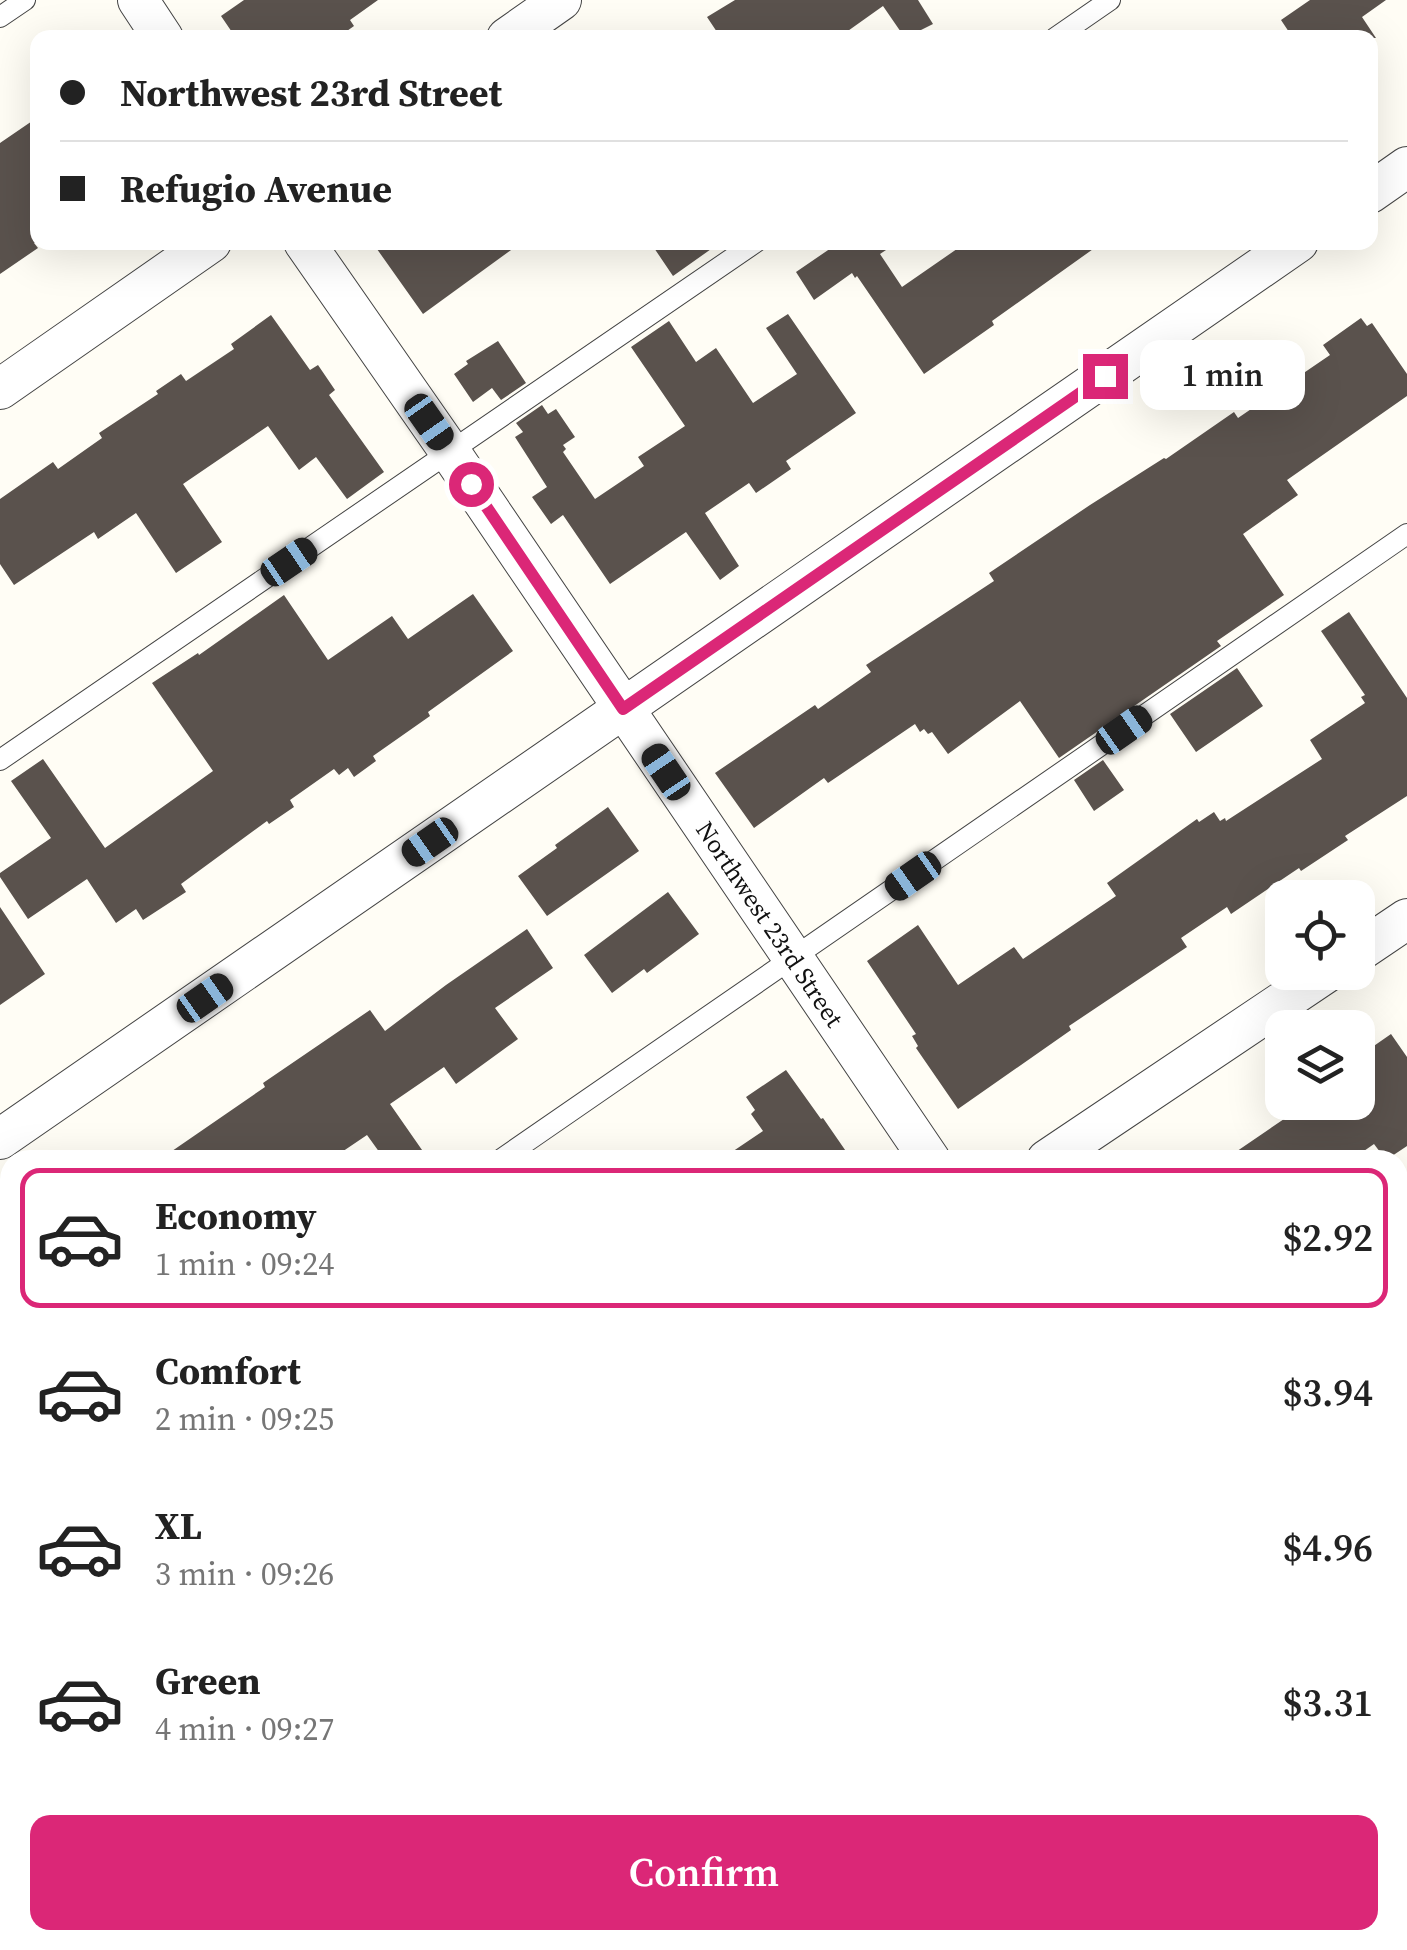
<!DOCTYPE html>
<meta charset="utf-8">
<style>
:root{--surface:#fff;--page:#f6f6f6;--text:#222;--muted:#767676;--line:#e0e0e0;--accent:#db2777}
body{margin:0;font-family:"Source Serif 4",serif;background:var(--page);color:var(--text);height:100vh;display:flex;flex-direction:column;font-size:38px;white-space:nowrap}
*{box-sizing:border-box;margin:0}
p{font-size:32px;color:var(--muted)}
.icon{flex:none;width:55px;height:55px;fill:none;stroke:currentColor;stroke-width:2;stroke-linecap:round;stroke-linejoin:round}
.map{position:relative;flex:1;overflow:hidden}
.side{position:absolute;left:0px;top:1150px;width:1408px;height:800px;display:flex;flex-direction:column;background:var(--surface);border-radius:30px 30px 0 0;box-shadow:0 10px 40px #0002}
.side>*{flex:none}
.top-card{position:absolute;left:30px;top:30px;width:1348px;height:220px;border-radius:20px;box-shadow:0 10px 40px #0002;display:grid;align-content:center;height:220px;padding:0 30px;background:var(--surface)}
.controls{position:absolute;left:1265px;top:880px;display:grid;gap:20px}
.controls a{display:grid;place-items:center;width:110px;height:110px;border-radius:20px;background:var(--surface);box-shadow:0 10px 40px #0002;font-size:50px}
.end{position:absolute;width:45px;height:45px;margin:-22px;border:12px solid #db2777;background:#fff;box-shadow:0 0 0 5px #fff}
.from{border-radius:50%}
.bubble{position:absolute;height:70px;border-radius:20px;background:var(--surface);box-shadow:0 10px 40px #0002;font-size:32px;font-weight:600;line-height:70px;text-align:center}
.car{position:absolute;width:30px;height:60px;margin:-30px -15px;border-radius:12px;box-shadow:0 0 8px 2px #0007;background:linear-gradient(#222 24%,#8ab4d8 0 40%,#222 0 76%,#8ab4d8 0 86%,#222 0)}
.top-card b{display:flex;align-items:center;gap:35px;height:95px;font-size:38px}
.top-card b+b{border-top:2px solid var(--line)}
.top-card i{width:25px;height:25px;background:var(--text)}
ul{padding:18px 0 0;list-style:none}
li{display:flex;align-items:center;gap:30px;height:140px;margin:0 20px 15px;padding:0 10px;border:5px solid transparent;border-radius:20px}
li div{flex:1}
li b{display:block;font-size:38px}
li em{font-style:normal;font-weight:600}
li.current{border-color:var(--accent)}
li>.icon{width:90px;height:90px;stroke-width:1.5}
.primary-button{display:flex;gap:20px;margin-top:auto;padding:20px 30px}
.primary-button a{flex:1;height:115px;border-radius:20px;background:var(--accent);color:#fff;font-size:40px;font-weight:600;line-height:115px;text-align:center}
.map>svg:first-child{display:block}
.building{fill:#5a524d}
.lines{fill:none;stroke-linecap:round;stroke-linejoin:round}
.service-casing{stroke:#444;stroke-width:22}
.minor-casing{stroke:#444;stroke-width:42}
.service{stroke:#fff;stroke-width:20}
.minor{stroke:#fff;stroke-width:40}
.route{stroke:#db2777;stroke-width:12}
.labels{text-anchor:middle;stroke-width:10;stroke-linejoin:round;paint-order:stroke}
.street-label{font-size:25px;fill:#111;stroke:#fff}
</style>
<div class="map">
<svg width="1407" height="1950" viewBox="0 0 1407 1950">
<rect width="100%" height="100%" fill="#fffdf5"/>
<path class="building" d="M244,0H378L350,20L354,26L337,38H236L221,16Z
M735,0H918L933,24L905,38L883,6L838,38H721L707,17Z
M1310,0H1386L1362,17L1376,38H1293L1281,20Z
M38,117V241L34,243L38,248L0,274V143Z
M372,242H522L423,314Z
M650,242H721L673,276Z
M831,242H898L880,254L902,287L967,242H1103L992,321L994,325L924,374L857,276L855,278L852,273L814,300L796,272L834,246Z
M788,314L856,413L786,461L791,469L756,493L749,483L705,513L739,566L720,580L686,532L610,584L563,515L551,524L532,497L547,487L515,437L523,432L516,423L542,405L548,414L556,409L575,437L563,445L566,449L563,452L595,499L644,466L638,457L685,426L631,347L669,321L696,362L716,348L753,403L797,374L766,328Z
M271,315L310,370L318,365L335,390L329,395L384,472L347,499L316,457L299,470L268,426L183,484L222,542L176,573L136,513L98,539L94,532L14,585L0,564V499L53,462L58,469L102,438L99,433L158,394L156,391L181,374L186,381L234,349L231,344Z
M1361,318L1367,326L1372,323L1407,374V396L1287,480L1298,495L1243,534L1284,595L1217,641L1221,646L1059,758L1020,701L948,754L932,732L928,734L924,729L920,732L915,724L828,783L824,778L754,828L715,773L815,705L818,709L871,672L866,665L994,581L989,573L1090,505L1164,458L1166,459L1234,412L1238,418L1330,355L1323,345Z
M498,341L526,383L501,400L492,388L473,402L454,374L468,364L466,361Z
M473,594L513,651L428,712L430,716L373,756L376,761L354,777L348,768L339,775L334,769L290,800L294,807L269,824L267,821L181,884L186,892L143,920L136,909L116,923L87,879L28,919L0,877V873L51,838L11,781L43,759L105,848L213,771L152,683L198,653L199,655L284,595L328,660L392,616L408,639Z
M1349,612L1407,698V796L1345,836L1348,840L1301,871L1299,868L1231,914L1227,907L1181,938L1187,947L1069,1026L1071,1030L958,1109L916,1048L918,1046L912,1036L916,1034L867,961L918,925L958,985L1014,947L1023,959L1116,896L1107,883L1197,819L1199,822L1214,812L1220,821L1225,818L1226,821L1322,759L1310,740L1365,703L1361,697L1365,695L1321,631Z
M1237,668L1263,706L1196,752L1170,714Z
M1103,760L1124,790L1094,811L1074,780Z
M608,807L639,851L547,916L518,876L557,848L555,845Z
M668,892L699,934L647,973L644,969L612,993L584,955Z
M0,907L45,974L0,1005Z
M527,929L553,968L495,1008L518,1039L456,1084L444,1067L390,1104L429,1160H385L367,1135L330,1160H159L265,1087L263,1083L370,1010L385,1031L446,985Z
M1391,1034L1407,1057V1146L1386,1160L1374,1144L1351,1160H1224L1309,1102H1358V1057Z
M786,1070L821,1119L823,1118L852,1160H720L763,1131L751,1114L755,1110L746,1097Z"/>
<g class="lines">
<defs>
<path id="service" d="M0,17L25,0
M1055,38L1110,0
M0,760L756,242
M500,1160L1407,534
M1398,1286L1407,1279
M0,1501L10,1492
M441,1950L455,1940"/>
<path id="minor" d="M138,0L163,38
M507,38L561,0
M1370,193L1407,167
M304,242L450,452L930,1160
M0,389L211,242
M1358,952L1407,919
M0,1139L1298,242
M1047,1160L1327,972
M1398,1670L1407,1663
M0,1683L10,1697
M1398,1834L1407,1847
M0,1891L10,1884
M176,1940L183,1950
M987,1950L1001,1940"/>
</defs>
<use href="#service" class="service-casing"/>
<use href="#minor" class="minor-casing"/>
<use href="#service" class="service"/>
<use href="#minor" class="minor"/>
</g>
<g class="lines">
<path class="route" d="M471,484L623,709L1105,376"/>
</g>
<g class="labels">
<g class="street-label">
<text transform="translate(770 924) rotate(56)" y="9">Northwest 23rd Street</text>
</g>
</g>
</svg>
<div class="controls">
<a><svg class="icon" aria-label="locate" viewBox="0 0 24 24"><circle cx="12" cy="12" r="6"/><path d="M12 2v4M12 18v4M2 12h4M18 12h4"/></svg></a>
<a><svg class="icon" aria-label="layers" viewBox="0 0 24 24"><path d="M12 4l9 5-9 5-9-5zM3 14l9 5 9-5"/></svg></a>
</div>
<i class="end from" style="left:471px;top:484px"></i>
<i class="end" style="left:1105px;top:376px"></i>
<div class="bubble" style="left:1140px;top:340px;width:165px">1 min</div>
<i class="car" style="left:429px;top:422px;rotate:145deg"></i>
<i class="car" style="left:289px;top:562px;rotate:56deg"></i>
<i class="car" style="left:1124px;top:730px;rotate:55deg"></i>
<i class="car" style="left:666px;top:772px;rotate:326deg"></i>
<i class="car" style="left:430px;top:842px;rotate:235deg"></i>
<i class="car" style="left:913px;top:876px;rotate:235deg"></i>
<i class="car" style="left:205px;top:998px;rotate:55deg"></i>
<div class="top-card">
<b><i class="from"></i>Northwest 23rd Street</b>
<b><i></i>Refugio Avenue</b>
</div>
<section class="side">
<ul>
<li class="current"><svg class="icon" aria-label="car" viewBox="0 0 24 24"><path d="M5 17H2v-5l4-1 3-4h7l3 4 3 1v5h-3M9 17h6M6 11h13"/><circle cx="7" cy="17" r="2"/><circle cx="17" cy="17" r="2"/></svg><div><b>Economy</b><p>1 min · 09:24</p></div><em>$2.92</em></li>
<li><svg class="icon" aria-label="car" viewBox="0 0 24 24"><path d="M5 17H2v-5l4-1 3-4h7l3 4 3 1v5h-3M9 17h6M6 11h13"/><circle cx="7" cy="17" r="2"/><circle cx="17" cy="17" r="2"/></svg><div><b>Comfort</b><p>2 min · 09:25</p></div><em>$3.94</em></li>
<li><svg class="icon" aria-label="car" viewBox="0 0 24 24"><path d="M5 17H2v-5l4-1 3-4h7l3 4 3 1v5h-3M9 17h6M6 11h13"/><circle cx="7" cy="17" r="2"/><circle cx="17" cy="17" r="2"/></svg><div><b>XL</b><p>3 min · 09:26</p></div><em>$4.96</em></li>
<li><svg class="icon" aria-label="car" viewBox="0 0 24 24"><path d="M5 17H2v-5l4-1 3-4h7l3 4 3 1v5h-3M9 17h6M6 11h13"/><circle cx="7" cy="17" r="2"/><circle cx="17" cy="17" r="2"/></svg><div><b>Green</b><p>4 min · 09:27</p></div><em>$3.31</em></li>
</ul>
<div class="primary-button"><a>Confirm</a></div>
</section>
</div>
